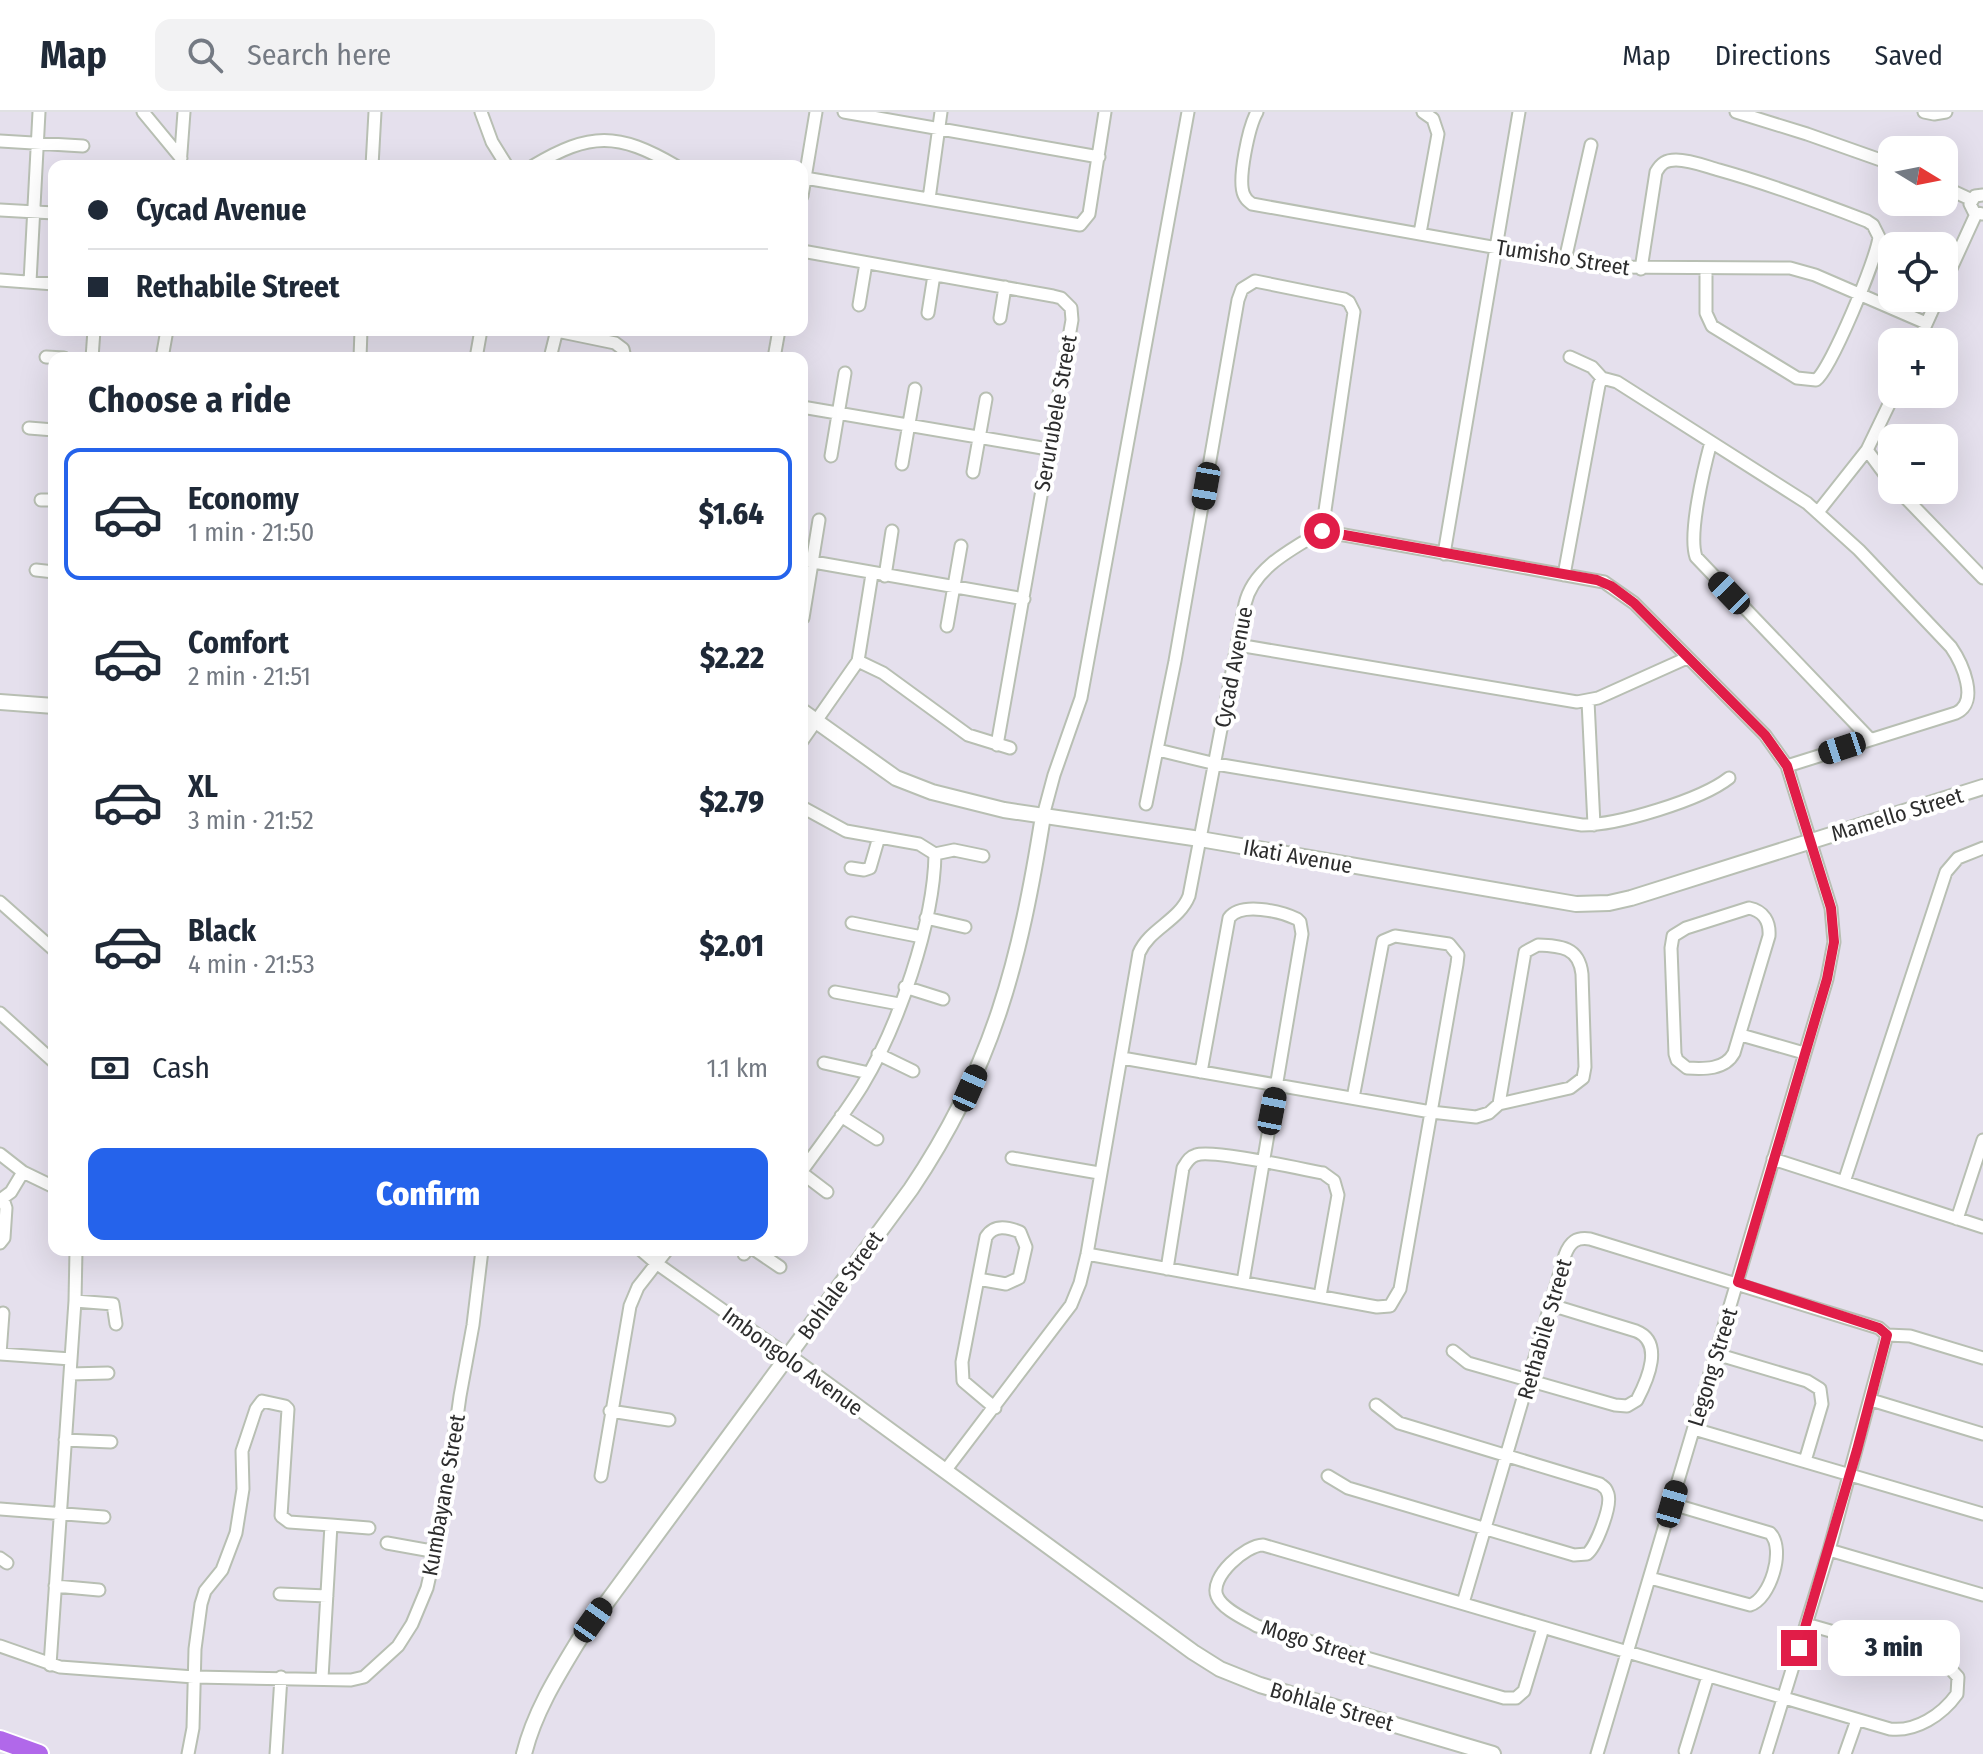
<!DOCTYPE html>
<meta charset="utf-8">
<style>
:root{--surface:#fff;--page:#f2f2f3;--text:#1f2937;--muted:#747a83;--line:#e0e1e3;--accent:#2563eb}
body{margin:0;font-family:"Fira Sans Condensed",sans-serif;background:var(--page);color:var(--text);height:100vh;display:flex;flex-direction:column;font-size:30px;white-space:nowrap}
*{box-sizing:border-box;margin:0}
p{font-size:26px;color:var(--muted)}
.icon{flex:none;width:44px;height:44px;fill:none;stroke:currentColor;stroke-width:2;stroke-linecap:round;stroke-linejoin:round}
.map{position:relative;flex:1;overflow:hidden}
.details{position:absolute;left:48px;top:240px;width:760px;height:904px;display:flex;flex-direction:column;background:var(--surface);border-radius:16px;box-shadow:0 8px 32px #0002}
.details>*{flex:none}
.banner{position:absolute;left:48px;top:48px;width:760px;height:176px;border-radius:16px;box-shadow:0 8px 32px #0002;display:grid;align-content:center;height:176px;padding:0 40px;background:var(--surface)}
.needle{width:52px;rotate:100deg}
.tools{position:absolute;left:1878px;top:24px;display:grid;gap:16px}
.tools a{display:grid;place-items:center;width:80px;height:80px;border-radius:16px;background:var(--surface);box-shadow:0 8px 32px #0002;font-size:40px}
.end{position:absolute;width:36px;height:36px;margin:-18px;border:10px solid #e11d48;background:#fff;box-shadow:0 0 0 4px #fff}
.from{border-radius:50%}
.bubble{position:absolute;height:56px;border-radius:16px;background:var(--surface);box-shadow:0 8px 32px #0002;font-size:26px;font-weight:800;line-height:56px;text-align:center}
.car{position:absolute;width:24px;height:48px;margin:-24px -12px;border-radius:10px;box-shadow:0 0 6px 2px #0007;background:linear-gradient(#222 24%,#8ab4d8 0 40%,#222 0 76%,#8ab4d8 0 86%,#222 0)}
.banner b{display:flex;align-items:center;gap:28px;height:76px;font-size:30px}
.banner b+b{border-top:2px solid var(--line)}
.banner i{width:20px;height:20px;background:var(--text)}
ul{padding:0;list-style:none}
li{display:flex;align-items:center;gap:24px;height:132px;margin:0 16px 12px;padding:0 24px;border:4px solid transparent;border-radius:16px}
li div{flex:1}
li b{display:block;font-size:30px}
li em{font-style:normal;font-weight:800}
li.active{border-color:var(--accent)}
li>.icon{width:72px;height:72px;stroke-width:1.5}
h2{padding:0 40px;font-size:36px;line-height:96px}
.pay{display:flex;align-items:center;gap:20px;height:88px;padding:0 40px;font-size:30px}
.pay p{margin-inline-start:auto}
.button{display:flex;gap:16px;margin-top:auto;padding:16px 40px}
.button a{flex:1;height:92px;border-radius:16px;background:var(--accent);color:#fff;font-size:32px;font-weight:800;line-height:92px;text-align:center}
header{display:flex;align-items:center;gap:48px;box-sizing:border-box;height:112px;padding:0 40px;background:var(--surface);border-bottom:2px solid var(--line)}
header strong{font-size:38px}
nav{display:flex;gap:44px;margin-inline-start:auto;font-size:28px}
.search{width:560px;height:72px;background:var(--page);display:flex;align-items:center;gap:20px;box-sizing:border-box;padding:0 28px;border-radius:16px;color:var(--muted);font-size:30px}
.map>svg:first-child{display:block}
.lines{fill:none;stroke-linecap:round;stroke-linejoin:round}
.minor-casing{stroke:#b8bfb3;stroke-width:15}
.tertiary-casing{stroke:#b8bfb3;stroke-width:18}
.primary-casing{stroke:#fff;stroke-width:22}
.minor{stroke:#fff;stroke-width:11}
.tertiary{stroke:#fff;stroke-width:14}
.primary{stroke:#b168ea;stroke-width:18}
.route{stroke:#e11d48;stroke-width:10}
.labels{text-anchor:middle;stroke-width:8;stroke-linejoin:round;paint-order:stroke}
.street-label{font-size:22px;fill:#2d2d2d;stroke:#fff}
</style>
<header>
<strong>Map</strong>
<div class="search"><svg class="icon" aria-label="search" viewBox="0 0 24 24"><circle cx="10" cy="10" r="6"/><path d="M15 15l6 6"/></svg>Search here</div>
<nav><a>Map</a><a>Directions</a><a>Saved</a></nav>
</header>
<div class="map">
<svg width="1983" height="1642" viewBox="0 0 1983 1642">
<rect width="100%" height="100%" fill="#e5e0ed"/>
<g class="lines">
<defs>
<path id="minor" d="M143,0L181,46
M481,0L492,30L507,54
M844,0L1099,45
M1257,0C1249,14 1237,68 1244,83C1246,88 1248,89 1252,92L1604,155L1790,156L1815,163L1926,211
M1736,0L1807,22L1892,52
M1924,0L1934,2L1946,0
M0,29L83,34
M180,54L184,0
M372,54L375,0
M533,54C590,20 618,20 676,54
M805,66L1080,113L1089,102L1105,0
M1944,75L1972,88
M802,84L816,0
M929,87L941,0
M0,98L54,101
M1982,102L1974,100L1970,92L1975,84L1983,83
M1420,121L1438,22L1433,7L1423,0
M802,139L1053,184L1061,186L1071,196L1072,208L997,633
M1565,148L1591,33
M1641,157L1656,60C1661,51 1666,48 1676,48C1690,48 1705,54 1719,58C1769,72 1818,90 1867,109L1873,113L1879,125C1877,146 1831,257 1816,268L1797,266L1712,214L1706,201V158
M0,168L54,172
M30,170L39,0
M1944,172L1976,102
M859,193L866,151
M928,201L934,163
M1000,206L1005,175
M557,219L615,231L623,237L625,246
M1918,230L1938,186
M46,245L64,246
M1570,245L1592,255L1602,266
M92,246L94,218
M162,246L167,218
M360,246L361,218
M476,246L481,218
M550,246L557,218
M774,246L779,218
M802,295L1048,337
M29,316L54,318
M1711,330C1704,356 1688,422 1696,445L1870,627
M831,344L845,261
M902,352L915,277
M973,360L986,287
M1892,372L1867,338L1894,282
M1898,378L1983,466
M41,388H54
M1818,400L1867,338
M1444,442L1519,0
M802,448L1024,487
M36,458L54,460
M1564,463L1599,273L1602,266L1617,270L1807,391L1859,438L1951,535C1962,551 1980,590 1956,601L1787,654
M885,464L892,419
M803,506L819,408
M947,514L961,434
M1238,533L1577,590L1598,586L1687,546
M858,549L883,561L968,623L1010,636
M1588,589L1594,713
M802,629L858,549L872,462
M1158,638L1216,652L1582,713C1618,713 1701,688 1729,666
M1146,692L1175,549L1238,188L1242,177L1255,169L1344,187L1349,190L1354,200L1322,419
M802,695L846,719L919,732L935,742
M1043,704L1054,663L1081,586L1188,0
M935,742L954,738L983,744
M851,756L864,758L870,756L879,725
M0,790L54,838
M1749,796C1764,799 1770,810 1769,824L1734,941C1725,958 1704,957 1687,956L1677,948L1675,942L1671,836L1673,824L1686,816Z
M926,806L965,815
M852,811L922,825
M905,875L943,887
M835,880L899,892
M0,901L54,950
M1741,923L1804,941
M878,942L913,959
M1122,946L1431,1000L1476,1005L1489,1001L1499,992L1570,976L1583,966L1585,955L1582,862C1579,835 1561,834 1538,833L1525,840L1499,992
M824,951L869,961
M1201,960L1229,806C1241,790 1280,799 1297,807L1300,810L1302,822L1243,1170
M841,1004L877,1027
M0,1042L23,1060L54,1075
M1012,1046L1099,1061
M1773,1047L1983,1115
M802,1059C822,1031 844,1003 862,974C898,915 934,811 935,742
M802,1061L827,1080
M1844,1070L1946,760L1958,746L1983,736
M0,1088L11,1080L23,1060
M1957,1107L1983,1028
M0,1131L4,1126L6,1096L3,1087
M641,1138L656,1151L788,1244
M755,1138L780,1155
M744,1142L747,1138
M1087,1142L1377,1195L1390,1194L1400,1177L1457,852L1458,843L1449,832L1395,824L1383,829L1353,986
M1167,1157L1183,1056C1187,1050 1189,1045 1196,1043C1212,1037 1301,1057 1323,1061L1334,1069L1338,1083L1320,1184
M978,1167L1006,1172L1019,1166L1026,1135L1020,1120C1008,1115 994,1112 986,1125L962,1250L963,1269L995,1296
M75,1189L113,1192L116,1212
M1887,1223L1910,1224L1983,1246
M1453,1239L1468,1251L1615,1293L1627,1294L1637,1288C1648,1267 1664,1230 1636,1219L1551,1193
M0,1242L71,1247
M0,1242L3,1201
M1716,1242L1807,1269L1820,1277L1822,1292L1805,1349
M70,1262L108,1261
M1871,1288L1983,1322
M610,1299L669,1308
M1694,1317L1983,1402
M65,1328L111,1330
M945,1359L1071,1193L1080,1171L1087,1142L1139,841C1149,817 1179,809 1189,784L1245,492C1253,456 1292,437 1322,419L1604,470L1634,491L1765,623L1787,654L1831,796L1834,830L1827,867L1597,1642
M601,1364L630,1194L638,1175L667,1138
M1328,1364L1348,1376L1574,1443L1587,1442C1596,1435 1612,1394 1608,1382C1606,1376 1605,1376 1600,1372L1399,1311L1376,1293
M0,1397L104,1405
M331,1413L369,1416
M387,1431L437,1440
M1829,1438L1983,1483
M0,1446L7,1451
M1650,1466L1750,1493C1770,1487 1786,1437 1770,1421L1672,1392
M55,1474L99,1478
M280,1482L327,1484
M1463,1491L1565,1143C1570,1130 1576,1125 1590,1127L1879,1216L1887,1223
M1543,1516L1524,1579L1516,1586H1504L1257,1514C1245,1507 1222,1497 1217,1484C1209,1465 1246,1433 1263,1433L1890,1617C1916,1620 1942,1603 1957,1582L1958,1565L1946,1552L1806,1512
M0,1534L60,1555L194,1565L351,1568L364,1565L398,1534L412,1512L427,1476L443,1405L460,1284L473,1213L482,1138
M50,1553L75,1189L76,1138
M1685,1639L1708,1564
M188,1642L193,1616L195,1537L201,1492L205,1479L222,1458L236,1421L243,1377L242,1339L256,1297L262,1289L285,1294L288,1297L281,1404L289,1410L331,1413L322,1566
M276,1642L281,1565
M1766,1642L1829,1438L1887,1223
M1845,1642L1857,1608"/>
<path id="tertiary" d="M0,590L54,594
M802,599L896,666L932,680L1004,698L1200,727L1576,792L1609,791L1631,786L1983,675
M788,1244L1193,1540L1220,1557L1260,1573L1493,1642
M524,1642C534,1601 557,1564 579,1528L911,1077C994,954 1020,848 1043,704"/>
<path id="primary" d="M0,1628L39,1642"/>
</defs>
<use href="#minor" class="minor-casing"/>
<use href="#tertiary" class="tertiary-casing"/>
<use href="#primary" class="primary-casing"/>
<use href="#minor" class="minor"/>
<use href="#tertiary" class="tertiary"/>
<use href="#primary" class="primary"/>
</g>
<g class="lines">
<path class="route" d="M1322,419L1597,468L1611,474L1634,491L1765,623L1787,654L1831,796L1834,830L1827,867L1738,1170L1879,1216L1887,1223L1857,1338L1799,1536"/>
</g>
<g class="labels">
<g class="street-label">
<text transform="translate(1563 145) rotate(9)" y="8">Tumisho Street</text>
<text transform="translate(1055 301) rotate(-80)" y="8">Serurubele Street</text>
<text transform="translate(1233 555) rotate(-79)" y="8">Cycad Avenue</text>
<text transform="translate(1897 702) rotate(-17)" y="8">Mamello Street</text>
<text transform="translate(1298 744) rotate(10)" y="8">Ikati Avenue</text>
<text transform="translate(840 1173) rotate(-54)" y="8">Bohlale Street</text>
<text transform="translate(1544 1217) rotate(-74)" y="8">Rethabile Street</text>
<text transform="translate(793 1249) rotate(36)" y="8">Imbongolo Avenue</text>
<text transform="translate(1712 1255) rotate(-73)" y="8">Legong Street</text>
<text transform="translate(443 1383) rotate(-80)" y="8">Kumbayane Street</text>
<text transform="translate(1314 1530) rotate(17)" y="8">Mogo Street</text>
<text transform="translate(1332 1594) rotate(16)" y="8">Bohlale Street</text>
</g>
</g>
</svg>
<div class="tools">
<a><svg class="needle" viewBox="-14 -14 28 28"><path d="M0-13l5 13h-10z" fill="#e53935"/><path d="M0 13l5-13h-10z" fill="#747a83"/></svg></a>
<a><svg class="icon" aria-label="locate" viewBox="0 0 24 24"><circle cx="12" cy="12" r="6"/><path d="M12 2v4M12 18v4M2 12h4M18 12h4"/></svg></a>
<a>+</a>
<a>−</a>
</div>
<i class="end from" style="left:1322px;top:419px"></i>
<i class="end" style="left:1799px;top:1536px"></i>
<div class="bubble" style="left:1828px;top:1508px;width:132px">3 min</div>
<i class="car" style="left:1206px;top:374px;rotate:190deg"></i>
<i class="car" style="left:1729px;top:481px;rotate:316deg"></i>
<i class="car" style="left:1842px;top:636px;rotate:252deg"></i>
<i class="car" style="left:970px;top:976px;rotate:24deg"></i>
<i class="car" style="left:1272px;top:999px;rotate:11deg"></i>
<i class="car" style="left:1672px;top:1392px;rotate:16deg"></i>
<i class="car" style="left:593px;top:1508px;rotate:35deg"></i>
<div class="banner">
<b><i class="from"></i>Cycad Avenue</b>
<b><i></i>Rethabile Street</b>
</div>
<section class="details">
<h2>Choose a ride</h2>
<ul>
<li class="active"><svg class="icon" aria-label="car" viewBox="0 0 24 24"><path d="M5 17H2v-5l4-1 3-4h7l3 4 3 1v5h-3M9 17h6M6 11h13"/><circle cx="7" cy="17" r="2"/><circle cx="17" cy="17" r="2"/></svg><div><b>Economy</b><p>1 min · 21:50</p></div><em>$1.64</em></li>
<li><svg class="icon" aria-label="car" viewBox="0 0 24 24"><path d="M5 17H2v-5l4-1 3-4h7l3 4 3 1v5h-3M9 17h6M6 11h13"/><circle cx="7" cy="17" r="2"/><circle cx="17" cy="17" r="2"/></svg><div><b>Comfort</b><p>2 min · 21:51</p></div><em>$2.22</em></li>
<li><svg class="icon" aria-label="car" viewBox="0 0 24 24"><path d="M5 17H2v-5l4-1 3-4h7l3 4 3 1v5h-3M9 17h6M6 11h13"/><circle cx="7" cy="17" r="2"/><circle cx="17" cy="17" r="2"/></svg><div><b>XL</b><p>3 min · 21:52</p></div><em>$2.79</em></li>
<li><svg class="icon" aria-label="car" viewBox="0 0 24 24"><path d="M5 17H2v-5l4-1 3-4h7l3 4 3 1v5h-3M9 17h6M6 11h13"/><circle cx="7" cy="17" r="2"/><circle cx="17" cy="17" r="2"/></svg><div><b>Black</b><p>4 min · 21:53</p></div><em>$2.01</em></li>
</ul>
<div class="pay"><svg class="icon" aria-label="cash" viewBox="0 0 24 24"><path d="M3 7h18v10H3z"/><circle cx="12" cy="12" r="2"/></svg>Cash<p>1.1 km</p></div>
<div class="button"><a>Confirm</a></div>
</section>
</div>
